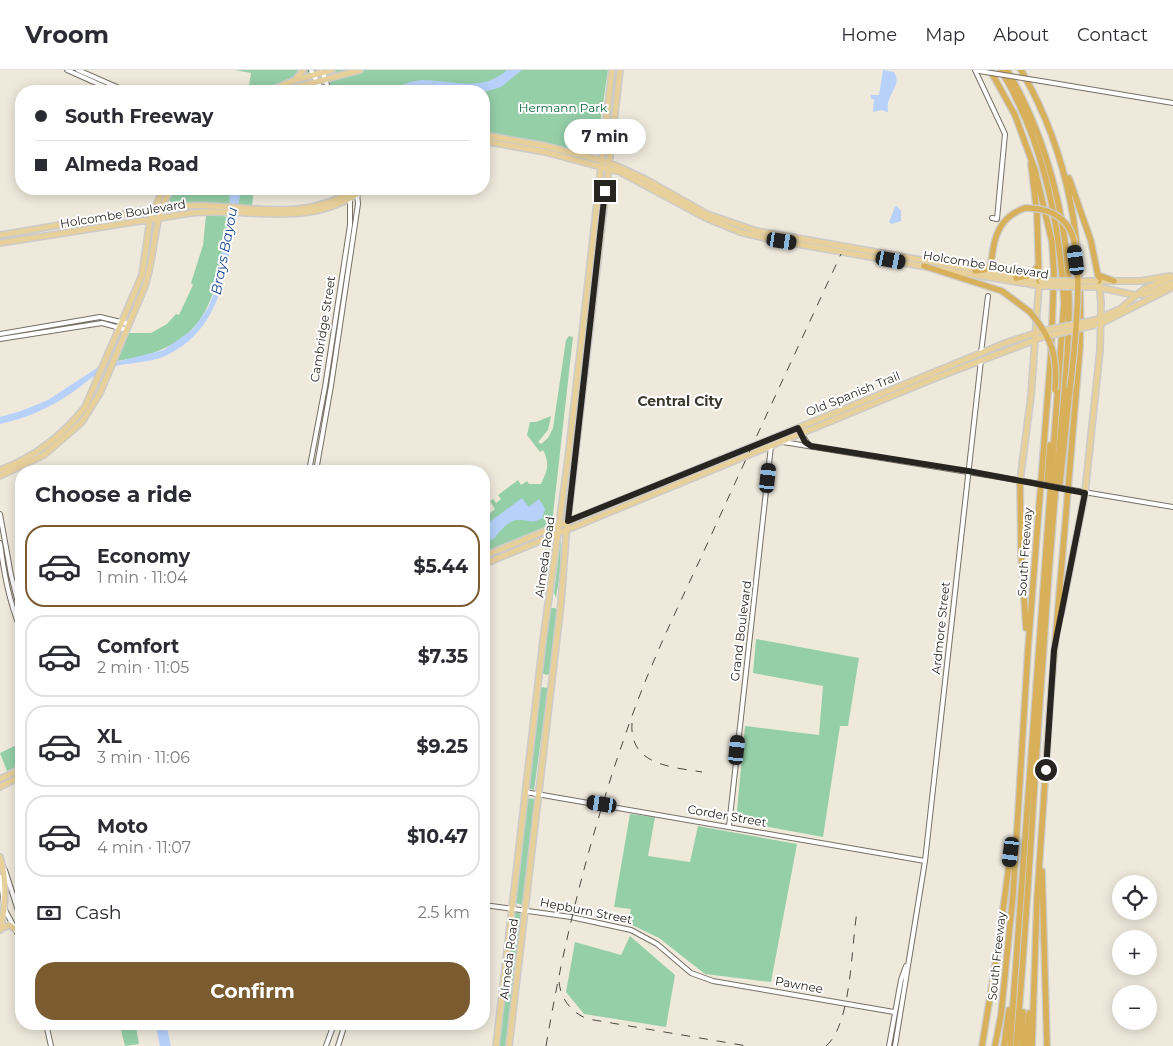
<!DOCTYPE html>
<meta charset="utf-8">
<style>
:root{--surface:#fff;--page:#f2f2f3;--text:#2b2b33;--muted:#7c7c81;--line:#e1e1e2;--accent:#7a5c30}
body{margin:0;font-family:Montserrat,sans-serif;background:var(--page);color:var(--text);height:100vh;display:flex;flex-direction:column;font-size:19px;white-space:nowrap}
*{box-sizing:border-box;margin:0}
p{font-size:16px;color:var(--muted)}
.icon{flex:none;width:28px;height:28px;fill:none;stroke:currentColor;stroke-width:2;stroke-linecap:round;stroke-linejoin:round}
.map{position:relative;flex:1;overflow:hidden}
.drawer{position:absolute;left:15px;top:395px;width:475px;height:565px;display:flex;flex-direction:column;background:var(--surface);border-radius:20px;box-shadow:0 2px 12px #0003}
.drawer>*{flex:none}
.hud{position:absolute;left:15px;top:15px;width:475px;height:110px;border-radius:20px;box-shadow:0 2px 12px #0003;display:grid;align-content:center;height:110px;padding:0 20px;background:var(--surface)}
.fabs{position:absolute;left:1112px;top:805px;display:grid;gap:10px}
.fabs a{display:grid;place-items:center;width:45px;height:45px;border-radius:50%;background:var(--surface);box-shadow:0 2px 12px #0003;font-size:25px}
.end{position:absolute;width:22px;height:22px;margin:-11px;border:6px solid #272520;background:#fff;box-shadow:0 0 0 2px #fff}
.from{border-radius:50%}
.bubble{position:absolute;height:35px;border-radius:18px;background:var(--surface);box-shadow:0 2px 12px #0003;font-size:16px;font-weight:700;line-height:35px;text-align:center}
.car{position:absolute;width:15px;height:30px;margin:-15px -8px;border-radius:6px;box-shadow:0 0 4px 1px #0007;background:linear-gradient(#222 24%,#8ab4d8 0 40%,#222 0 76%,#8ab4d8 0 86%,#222 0)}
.hud b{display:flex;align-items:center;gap:18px;height:48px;font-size:19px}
.hud b+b{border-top:1px solid var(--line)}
.hud i{width:12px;height:12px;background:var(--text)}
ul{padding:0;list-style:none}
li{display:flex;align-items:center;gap:15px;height:82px;margin:0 10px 8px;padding:0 10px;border:2px solid var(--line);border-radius:20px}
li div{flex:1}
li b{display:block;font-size:19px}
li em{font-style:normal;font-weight:700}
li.on{border-color:var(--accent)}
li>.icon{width:45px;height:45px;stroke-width:1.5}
h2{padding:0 20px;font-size:22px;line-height:60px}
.pay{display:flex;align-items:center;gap:12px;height:55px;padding:0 20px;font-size:19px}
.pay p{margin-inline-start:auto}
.action{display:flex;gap:10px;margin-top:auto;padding:10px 20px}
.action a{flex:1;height:58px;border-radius:20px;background:var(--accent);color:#fff;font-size:20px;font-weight:700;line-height:58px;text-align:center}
header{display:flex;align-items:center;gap:30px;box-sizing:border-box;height:70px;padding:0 25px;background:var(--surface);border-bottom:1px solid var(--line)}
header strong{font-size:24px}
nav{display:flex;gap:28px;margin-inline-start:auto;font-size:18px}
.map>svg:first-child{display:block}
.green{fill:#95cfa8}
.water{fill:#b7d1fb}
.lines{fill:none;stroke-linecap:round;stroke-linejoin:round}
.minor-casing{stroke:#767065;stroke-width:6}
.major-casing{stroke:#cbcbc9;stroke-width:8}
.highway-casing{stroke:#cbcbc9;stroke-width:8}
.minor{stroke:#fff;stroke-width:4}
.major{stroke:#e8d09b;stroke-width:5}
.highway{stroke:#d8b059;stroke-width:5.5}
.rail{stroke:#4b4842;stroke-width:1;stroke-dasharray:9 9;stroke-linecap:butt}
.minor-bridge-casing{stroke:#767065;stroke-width:6;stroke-linecap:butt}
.major-bridge-casing{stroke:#cbcbc9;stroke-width:8;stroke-linecap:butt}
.highway-bridge-casing{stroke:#cbcbc9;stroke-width:8;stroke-linecap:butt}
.minor-bridge{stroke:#fff;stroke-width:4}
.major-bridge{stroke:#e8d09b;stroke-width:5}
.highway-bridge{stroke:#d8b059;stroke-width:5.5}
.route{stroke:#272520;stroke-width:6}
.labels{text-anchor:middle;stroke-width:4;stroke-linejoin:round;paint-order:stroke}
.park-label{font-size:12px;fill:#08693b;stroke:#fff}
.street-label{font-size:12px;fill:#272520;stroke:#fff}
.water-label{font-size:14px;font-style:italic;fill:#174693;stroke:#fff}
.neighbourhood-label{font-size:14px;font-weight:bold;fill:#3d392e;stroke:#fff}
</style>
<header>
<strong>Vroom</strong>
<nav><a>Home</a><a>Map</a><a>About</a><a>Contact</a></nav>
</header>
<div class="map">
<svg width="1173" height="976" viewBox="0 0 1173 976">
<rect width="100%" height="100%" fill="#efe9dc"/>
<path class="green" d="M235,0H608L596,81L592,83L484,63V21H248L251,3Z
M173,119H254L252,135H174L169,130Z
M209,144L229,147C215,228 212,278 116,291L127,263H151L167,254L176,244L179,245L193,215L191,213L203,175L206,146Z
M569,266L573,267L552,454L484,482V448L495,439L490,431L493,429L496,433L501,429L498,425L518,410L521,415L527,411L529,414H541C546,403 551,395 543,380L540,382L527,365L530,352H536L551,346L548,360L538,372L541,374L548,368L553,358L566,270Z
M561,467L560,503L556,528L554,523Z
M551,538H555L557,540L550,603L547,605L541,603Z
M756,569L859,588L848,656H840L823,767L736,751L745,656L819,665L823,616L753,603Z
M540,617L548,618L534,720L528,718Z
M21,673V694L7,701L0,683Z
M527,728L535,729L523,835L515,833Z
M630,744L655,747L648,786L690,792L698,756L797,774L771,912L705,904L659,868L628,853L631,839L614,837Z
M516,842L521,844L506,976H498L514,843Z
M630,866L675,905L666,957L584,944L566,922L575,872L621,885Z
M136,957L139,974L125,976L121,960Z"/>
<path class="water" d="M507,0H522L501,17L484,22L424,20L386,21C397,17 410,11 422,10C452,10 482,23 507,0Z
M883,0L894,2C901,13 892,20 889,30C887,33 888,39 888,42L881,40L873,42L874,29H871V25H879Z
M230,119H242C226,178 232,254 167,285C147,295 123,291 104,300C92,306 83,315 73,322C50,338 27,348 0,354V347L21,341L48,330L100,296L164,280L193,259L208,238L215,221L229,147Z
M897,136L901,141V151L892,154L889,152L895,137Z
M522,428L529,437L539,429L545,439L542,448C526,460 519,434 494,469L484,471V456Z
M166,954L171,976H160L156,957Z"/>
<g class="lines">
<defs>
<path id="minor" d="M67,0L114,21
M78,0L126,21
M311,0L322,21
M322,0L329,21
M975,0L1005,64L997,149L992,148
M1041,11L1173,33
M0,264L100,247L129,254
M0,269L102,253L127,260
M981,283L988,226
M800,362L808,374
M783,372L1029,412
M309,401L325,317L350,155V119
M316,401L331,316L358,134L357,122
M1078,421L1173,437
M0,444L11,505L21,545
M0,473C4,503 9,532 21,560
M525,722L925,791
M729,756L771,376
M5,800L21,850
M0,807L5,840L21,870
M484,835L571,847L631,860L657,874L691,903L713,911L894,942
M46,954L51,976
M326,976L334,954
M338,976L345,954
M889,976L901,910L906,896
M895,976L925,791L981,290"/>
<path id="major" d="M296,9L303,0
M269,21L295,10L332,0
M283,21L360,0
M484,65L546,76L608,92L645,109L707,144L757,161L1041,211
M484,71L545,82L620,102L706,148L740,162L769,169L927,197
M0,165C58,156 115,144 173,137C239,129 294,158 356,119
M0,173L191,143C253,137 309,160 364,119
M940,199L1041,216
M1096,211H1141L1170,206
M1097,217L1135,225L1146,224L1173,213
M1095,250L1120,239L1144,219L1173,207
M1100,254L1173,217
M0,400C35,387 62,366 85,337L142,205L150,150L163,119
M0,406L44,385L82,352L100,323L145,216C156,183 152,149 171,119
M1020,411L1031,326L1039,214
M1085,423L1100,280L1101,233L1099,211
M484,486L1008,272L1042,261
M484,494L938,307L1043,267
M0,709L21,699
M0,717L21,706
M0,787C7,811 6,836 0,860
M0,859L9,855L15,859
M496,976L543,571L568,389L612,0
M509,976L561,533L566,466L620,0"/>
<path id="highway" d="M990,0L1015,45L1035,100L1052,172L1054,204L1051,283L1028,579L1013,825L1001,945L995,976
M1001,0C1043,70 1060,153 1064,233L1010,976
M1007,0C1048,69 1070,157 1069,238C1069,286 1063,333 1059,381C1053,446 1048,510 1044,574C1034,708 1028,842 1016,976
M1021,0C1072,88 1083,177 1080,277L1051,622L1037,829L1032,976
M1031,94L1037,144L1039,211
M1069,108L1091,171L1099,211
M924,196L1002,221L1030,242
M975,201C981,200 987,201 990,195C992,191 992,184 993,180C996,159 1005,145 1025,138
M1098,205L1114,211
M1016,208L1031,205L1038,196
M1020,411L1021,481L1026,558
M1060,413L1070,318
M1047,415L1050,375
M1061,544L1085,423
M1042,801L1047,976
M982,976L998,878L1012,772
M1004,976L1009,940
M1022,976L1023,942
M1027,976L1029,943"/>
</defs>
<use href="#minor" class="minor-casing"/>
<use href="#major" class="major-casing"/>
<use href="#highway" class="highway-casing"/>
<use href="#minor" class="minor"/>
<use href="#major" class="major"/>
<use href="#highway" class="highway"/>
<path class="rail" d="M632,653C629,695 671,697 702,702
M559,912C561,930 572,943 588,949L747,976
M546,976C565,863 593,754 632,646C655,582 686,521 714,459C756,367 799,275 841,184
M826,976C852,954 851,876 857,842"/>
<defs>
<path id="minor-bridge" d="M979,1L1041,11
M1029,412L1078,421"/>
<path id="major-bridge" d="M1041,211H1096
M1041,216L1096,217
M1042,261L1095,250
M1043,267L1095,255"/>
<path id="highway-bridge" d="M1025,138C1043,138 1059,142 1069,158C1086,185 1074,285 1070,318
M1030,242C1052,268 1058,287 1055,320"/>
</defs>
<use href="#minor-bridge" class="minor-bridge-casing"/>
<use href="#major-bridge" class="major-bridge-casing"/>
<use href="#highway-bridge" class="highway-bridge-casing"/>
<use href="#minor-bridge" class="minor-bridge"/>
<use href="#major-bridge" class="major-bridge"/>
<use href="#highway-bridge" class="highway-bridge"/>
</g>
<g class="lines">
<path class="route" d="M605,121L568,451L798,358L805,372L811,376L968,401L1085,423L1054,580L1046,700"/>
</g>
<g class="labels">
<g class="park-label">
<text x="563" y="42">Hermann Park</text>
</g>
<g class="street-label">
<text transform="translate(123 144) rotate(-9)" y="4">Holcombe Boulevard</text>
<text transform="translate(986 195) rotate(9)" y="4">Holcombe Boulevard</text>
<text transform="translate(323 259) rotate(-81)" y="4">Cambridge Street</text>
<text transform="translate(853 324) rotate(-22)" y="4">Old Spanish Trail</text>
<text transform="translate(1025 482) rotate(-86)" y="4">South Freeway</text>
<text transform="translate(545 487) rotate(-82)" y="4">Almeda Road</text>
<text transform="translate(941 558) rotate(-84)" y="4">Ardmore Street</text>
<text transform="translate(741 561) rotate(-83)" y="4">Grand Boulevard</text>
<text transform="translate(727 746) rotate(10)" y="4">Corder Street</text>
<text transform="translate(586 841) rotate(11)" y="4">Hepburn Street</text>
<text transform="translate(997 886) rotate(-84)" y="4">South Freeway</text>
<text transform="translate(509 889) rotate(-83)" y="4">Almeda Road</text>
<text transform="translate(799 915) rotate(10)" y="4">Pawnee</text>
</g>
<g class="water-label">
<text transform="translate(224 181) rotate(-79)" y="5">Brays Bayou</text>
</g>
<g class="neighbourhood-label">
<text x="680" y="336">Central City</text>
</g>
</g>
</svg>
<div class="fabs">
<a><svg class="icon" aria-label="locate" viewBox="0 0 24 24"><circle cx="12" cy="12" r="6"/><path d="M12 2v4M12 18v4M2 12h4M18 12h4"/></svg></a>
<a>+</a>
<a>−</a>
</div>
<i class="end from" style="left:1046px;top:700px"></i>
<i class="end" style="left:605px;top:121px"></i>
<div class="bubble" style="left:564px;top:49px;width:82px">7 min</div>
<i class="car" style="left:782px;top:171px;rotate:99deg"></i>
<i class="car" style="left:891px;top:190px;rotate:101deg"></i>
<i class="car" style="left:1076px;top:190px;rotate:353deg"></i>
<i class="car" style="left:768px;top:408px;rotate:6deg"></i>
<i class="car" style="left:737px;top:680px;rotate:6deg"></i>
<i class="car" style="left:602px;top:734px;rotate:279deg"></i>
<i class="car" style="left:1011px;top:782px;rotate:187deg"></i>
<div class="hud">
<b><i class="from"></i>South Freeway</b>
<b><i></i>Almeda Road</b>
</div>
<section class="drawer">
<h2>Choose a ride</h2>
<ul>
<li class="on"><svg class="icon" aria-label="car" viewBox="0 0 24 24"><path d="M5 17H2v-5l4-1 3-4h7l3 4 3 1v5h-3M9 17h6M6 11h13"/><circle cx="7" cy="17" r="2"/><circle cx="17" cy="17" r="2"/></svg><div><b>Economy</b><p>1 min · 11:04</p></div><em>$5.44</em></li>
<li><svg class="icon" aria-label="car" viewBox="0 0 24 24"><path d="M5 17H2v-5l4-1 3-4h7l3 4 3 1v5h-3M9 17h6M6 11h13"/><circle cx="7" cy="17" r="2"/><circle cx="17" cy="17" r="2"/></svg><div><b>Comfort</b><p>2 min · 11:05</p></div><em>$7.35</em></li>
<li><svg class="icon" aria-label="car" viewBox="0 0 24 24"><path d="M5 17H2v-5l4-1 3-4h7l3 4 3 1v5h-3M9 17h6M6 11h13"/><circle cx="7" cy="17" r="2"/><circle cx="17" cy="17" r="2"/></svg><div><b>XL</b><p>3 min · 11:06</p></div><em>$9.25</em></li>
<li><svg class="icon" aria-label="car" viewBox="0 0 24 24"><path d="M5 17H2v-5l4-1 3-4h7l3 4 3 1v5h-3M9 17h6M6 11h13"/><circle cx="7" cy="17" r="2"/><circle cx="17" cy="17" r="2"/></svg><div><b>Moto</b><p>4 min · 11:07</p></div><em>$10.47</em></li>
</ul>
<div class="pay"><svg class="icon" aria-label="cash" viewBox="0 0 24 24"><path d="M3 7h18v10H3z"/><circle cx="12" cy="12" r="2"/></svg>Cash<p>2.5 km</p></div>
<div class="action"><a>Confirm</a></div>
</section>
</div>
